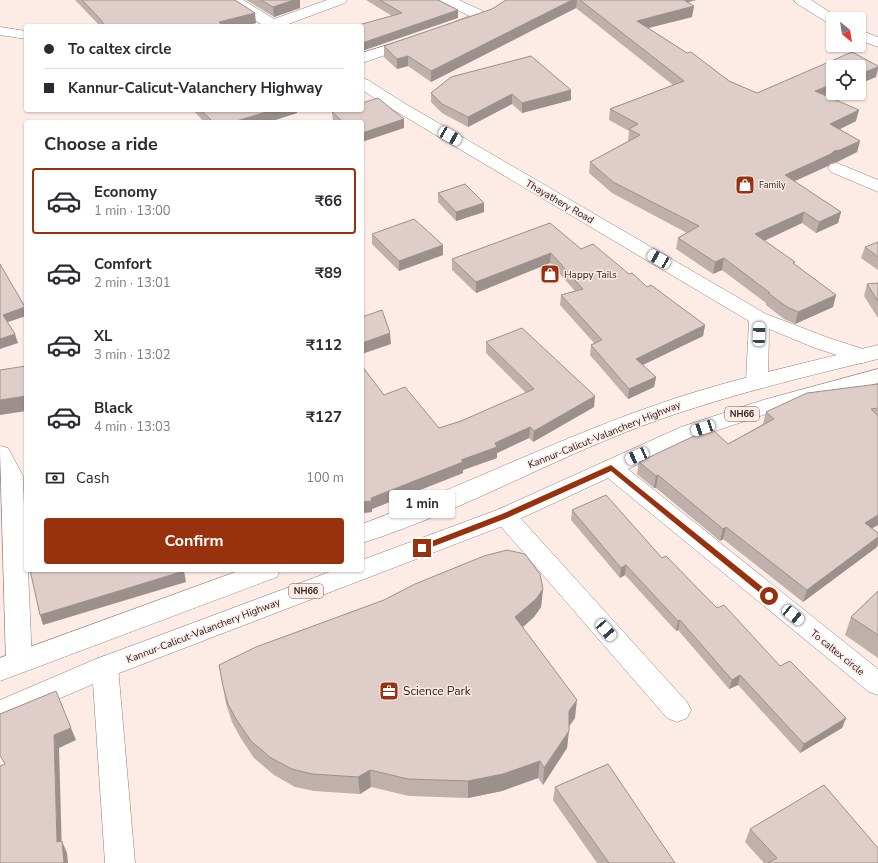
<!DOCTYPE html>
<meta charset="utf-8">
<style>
:root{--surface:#fff;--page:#f7f7f7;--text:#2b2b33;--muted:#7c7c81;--line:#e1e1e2;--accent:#98310d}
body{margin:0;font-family:"Nunito Sans",sans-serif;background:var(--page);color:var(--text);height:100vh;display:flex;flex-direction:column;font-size:15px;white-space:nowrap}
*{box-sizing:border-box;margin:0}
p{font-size:13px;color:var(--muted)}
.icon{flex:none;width:22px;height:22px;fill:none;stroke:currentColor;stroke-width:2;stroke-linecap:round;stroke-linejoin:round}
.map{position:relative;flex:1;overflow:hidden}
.details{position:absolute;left:24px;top:120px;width:340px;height:452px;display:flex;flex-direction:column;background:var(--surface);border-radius:4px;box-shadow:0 1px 3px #0004}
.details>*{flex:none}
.banner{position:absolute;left:24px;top:24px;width:340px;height:88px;border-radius:4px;box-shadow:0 1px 3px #0004;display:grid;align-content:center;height:88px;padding:0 20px;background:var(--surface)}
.needle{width:26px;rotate:150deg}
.tools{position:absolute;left:826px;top:12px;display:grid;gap:8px}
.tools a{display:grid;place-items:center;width:40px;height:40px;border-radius:4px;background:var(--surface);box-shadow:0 1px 3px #0004;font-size:20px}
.end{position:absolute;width:18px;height:18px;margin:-9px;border:5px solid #98310d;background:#fff;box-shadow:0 0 0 2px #fff}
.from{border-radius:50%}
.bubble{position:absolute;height:28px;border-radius:4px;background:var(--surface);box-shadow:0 1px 3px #0004;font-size:13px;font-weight:700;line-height:28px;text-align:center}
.car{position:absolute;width:12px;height:24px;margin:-12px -6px;border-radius:5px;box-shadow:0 0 3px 1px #0007;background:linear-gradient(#fff 24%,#345 0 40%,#fff 0 76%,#345 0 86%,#fff 0)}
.banner b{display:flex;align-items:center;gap:14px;height:38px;font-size:15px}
.banner b+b{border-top:1px solid var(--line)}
.banner i{width:10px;height:10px;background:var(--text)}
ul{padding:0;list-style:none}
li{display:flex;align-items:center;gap:12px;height:66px;margin:0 8px 6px;padding:0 12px;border:2px solid transparent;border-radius:4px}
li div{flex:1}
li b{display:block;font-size:15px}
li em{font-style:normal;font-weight:700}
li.selected{border-color:var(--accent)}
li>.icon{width:36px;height:36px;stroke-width:1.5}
h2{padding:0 20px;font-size:18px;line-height:48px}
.pay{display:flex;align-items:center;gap:10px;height:44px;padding:0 20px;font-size:15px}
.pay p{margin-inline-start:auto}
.cta{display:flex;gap:8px;margin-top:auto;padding:8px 20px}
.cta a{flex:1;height:46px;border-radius:4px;background:var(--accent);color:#fff;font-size:16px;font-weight:700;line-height:46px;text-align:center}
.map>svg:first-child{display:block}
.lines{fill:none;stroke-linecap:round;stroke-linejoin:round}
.minor-casing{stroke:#91817c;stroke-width:1}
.highway-casing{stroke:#91817c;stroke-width:1}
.minor{fill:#fff;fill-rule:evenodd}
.highway{fill:#fff;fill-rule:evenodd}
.wall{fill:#bfb0ac}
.shaded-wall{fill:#9b908c}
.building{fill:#decdc8;stroke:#9b908c}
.route{fill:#98310d}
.labels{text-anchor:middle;stroke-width:3;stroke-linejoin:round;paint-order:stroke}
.far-poi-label{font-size:9px;fill:#26201e;stroke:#fdebe6;text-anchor:start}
.shield{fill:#fdebe6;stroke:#665d5a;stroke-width:1}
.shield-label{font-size:9px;font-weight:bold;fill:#26201e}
.street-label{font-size:10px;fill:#26201e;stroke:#fdebe6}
.poi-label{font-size:10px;fill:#26201e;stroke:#fdebe6;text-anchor:start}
.near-poi-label{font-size:12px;fill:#26201e;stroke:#fdebe6;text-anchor:start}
</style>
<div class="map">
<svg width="878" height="863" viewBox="0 0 878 863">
<rect width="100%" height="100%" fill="#fdebe6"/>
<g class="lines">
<defs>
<path id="minor" d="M226,0H243L274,19L327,0H347L345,3L283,26H264L228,3Z
M440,0H459L487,13L489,16L487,19C477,23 465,31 454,28L452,25L454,22L470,16L442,3Z
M794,0H811L840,19H833V24L828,23L796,3Z
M0,27L26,31V39L0,35Z
M859,30L878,37V47L859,40Z
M413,37L418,38L420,41L418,44L362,63V53Z
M362,78L368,80L404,103L766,314L829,338L869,351L872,356L869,361L862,363L815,348L769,329L768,382L764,387L757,389L750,387L746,382L749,321L392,109L362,90Z
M837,163L878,180V192L831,172L828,168L831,164Z
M0,446L8,448L23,476L26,570H28L32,662L28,670L19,673L10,670L6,662Z
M611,460L619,462L878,669V695L869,692L603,474L600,468L603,462Z
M505,507L513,510L687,702L691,710L687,718L677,722L667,718L497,522L493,516L497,510Z
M105,656L114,659L118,667L135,863H105L92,667L96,659Z"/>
<path id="highway" d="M878,345V359C791,380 704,401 621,434C534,469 451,515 362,543V524C467,485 567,434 673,399C740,377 810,362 878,345Z
M878,369V383L778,410L697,437L513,522L114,675L0,724V700L96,659L335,570H362V560L497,510L681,427L763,400Z
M241,570H280L277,577L0,681V658Z"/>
</defs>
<use href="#minor" class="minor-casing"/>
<use href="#highway" class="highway-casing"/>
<use href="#minor" class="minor"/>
<use href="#highway" class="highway"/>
</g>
<path class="wall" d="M75,0H235L256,23L244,26H100Z
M246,0H300V8L274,17Z
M366,0H438L458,10V18L392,16Z
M506,0H696L688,2L692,17L648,28L729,81L757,93L876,77L833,93H836L827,97L856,121L840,129L860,141L857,152L837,162L831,163L828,166L794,181L841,212L838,223L816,233L802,223L764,241L795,262L794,264L836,295L833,307L795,324L784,319L766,305V303L722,270L713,274L676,249L678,238L687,233L612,193L589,173L590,162L628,141L629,131L609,120L610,109L673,85L576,8L431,82L408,66L397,69L384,57V46L492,9Z
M571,90V100L522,113L512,104L468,127L442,113L431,102V93Z
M193,110H297V113L269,122H204Z
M332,112L404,119V128L362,122H333V121Z
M438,193L484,203V212L456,221L438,202Z
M372,234L443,255L399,271L372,244Z
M878,242V270L861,258L865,247Z
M581,249L629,274L647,287L705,325L703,336L643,365L656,377L654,387L628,399L590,355L591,345L594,343L560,305L561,295L575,291L550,263L476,293L452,270V259Z
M878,283V318L864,296L867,284Z
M486,342L594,407L533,442L529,438L497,453V458L463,470V473L372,509V512L362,513L384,395L439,428L461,421L526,393L486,353Z
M878,384V525L872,528L878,533V544L877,547L803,602L723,539L720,541L656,488H654L637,474L639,462L728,444L763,424L766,412Z
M572,510L662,558L780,666L846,718L842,728L800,753L738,685L729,689L678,630L676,631L625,575L620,578L571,520Z
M543,589L541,607L534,617L523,627L575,718L569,726L567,748L543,785L538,778L502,791L468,798L409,796L371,787L360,794L314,791L295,787L274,775L254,758L240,737L232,722L226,704L219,665Z
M878,591V658L845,635L851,617Z
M555,787L675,863H597L553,800Z
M750,829L878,863H764L745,842Z"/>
<path class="shaded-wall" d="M294,0H300V8L274,17L273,7Z
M572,0H577L576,8L431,82V71Z
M676,0H696L676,5Z
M694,6L692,17L636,31L637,21Z
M458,10V18L362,51V43Z
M255,13L256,23L244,26H220L219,22Z
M408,56V66L397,69V59Z
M878,67V69L876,77L859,84V74Z
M833,84V93H836L812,102L815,91Z
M571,90V100L522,113V103Z
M512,94V104L468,127V117Z
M273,110H297V113L269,122H233Z
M859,110L856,121L828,135L830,124Z
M404,119V128L362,142V133Z
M860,141L857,152L837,162L831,163L828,166L782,187L785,175L834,151Z
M484,203V212L456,221V212Z
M804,212L802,223L753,246L755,234Z
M841,212L838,223L816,233L819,222Z
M443,245V255L399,271V261Z
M551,253L550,263L476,293V282Z
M724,258L722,270L713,274L715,262Z
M836,295L833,307L795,324L798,312Z
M25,307L26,311V316L5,323L3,315Z
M705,325L703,336L634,369L636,359Z
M390,333L391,344L362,354V343Z
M15,334L18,343L0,349V339Z
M656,377L654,387L628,399L629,389Z
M26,396V411L0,415V400Z
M595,396L594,407L533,442L534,431Z
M530,427L529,438L497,453V458L463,470V473L372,509V512L362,513V502L461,460L495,443Z
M658,475L656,488H654L656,476Z
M878,515V525L860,535L865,523Z
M726,527L723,539L720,541L723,529Z
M878,537V544L877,547L803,602L807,590Z
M626,565L625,575L620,578L621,568Z
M184,571L186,582L43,625L40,615Z
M543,589L541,607L534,617L514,635L515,617Z
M680,620L678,630L676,631L678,621Z
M740,675L738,685L729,689L732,680Z
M577,700L575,718L567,729L569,711Z
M846,718L842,728L800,753L804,744Z
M71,728L76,740L59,748L62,855L57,842L54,735Z
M569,731L567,748L543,785L544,768Z
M540,761L538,778L502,791L468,798V781Z
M370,770L371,787L360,794L358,777Z
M62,841L67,853L68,863H64Z"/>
<path class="building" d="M82,0H235L255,13L219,22L223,26H105L101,20Z
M261,0H294L273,7Z
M380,0H438L458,10L362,43V26H355L402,13Z
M506,0H572L431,71L408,56L397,59L384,46L492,9Z
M580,0H684L694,6L637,21L687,53L691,52L729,81L757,93L852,52L878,66V67L859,74V67H833V84L815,91L859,110L830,124L860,141L840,150L834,151L831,154L785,175L841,212L819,222L804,212L755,234L795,262L793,263L836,295L798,312L787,307L768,293H770L724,258L715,262L678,238L699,226L613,182L590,162L640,135L629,129L638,124L610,109L684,81Z
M531,56L571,90L522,103L512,94L468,117L442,104L431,93L451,77Z
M378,98L404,119L362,133V122H343L332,112L340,110H362V103Z
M201,110H273L233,122H213Z
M465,184L484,203L456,212L438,193Z
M414,219L443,245L399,261L372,234Z
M550,223L581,249L593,244L629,274L632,273L647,287L651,285L705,325L636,359L656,377L629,389L591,345L602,340L561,295L583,289L551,253L476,282L452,259Z
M878,242V257L865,247Z
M0,264L25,307L3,315L15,334L0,339Z
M878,283V301L867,284Z
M382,310L390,333L362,343V317Z
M522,328L595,396L534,431L530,427L495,443L497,447L461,460L463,462L371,498L372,501L362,502V366L384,395L405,387L439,428L461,421L534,389L486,342Z
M26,366V396L0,400V370Z
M878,384V408L871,409L878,416V515L865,523L878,533V537L807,590L726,527L723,529L658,475L656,476L639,462L711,428L728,444L774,419L766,412L807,393Z
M606,495L662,558L666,556L717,608L724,605L780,666L790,661L846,718L804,744L740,675L732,680L680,620L678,621L626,565L621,568L572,510Z
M507,550L525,554L540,574L543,589L536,599L515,617L577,700L569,711V731L544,768L540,761L503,774L468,781L408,779L370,770L358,777L312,774L292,769L271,758L251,741L236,719L228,704L223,686L219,665L256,647L384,600L415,584L484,556Z
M30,570H184V571L40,615Z
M878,591V635L851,617Z
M56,691L71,728L54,735L57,842L62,841L64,863H0V766L5,764L0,755V714Z
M608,764L675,863H609L555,787Z
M824,785L878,848V863H768L777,858L750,829Z"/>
<path class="route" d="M611,465L771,594V598H766L611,471L507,518L424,550L422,551L418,548L419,546L502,514Z"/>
<defs>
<symbol id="shop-square" viewBox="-11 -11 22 22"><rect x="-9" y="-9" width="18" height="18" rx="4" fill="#98310d" stroke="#fdebe6"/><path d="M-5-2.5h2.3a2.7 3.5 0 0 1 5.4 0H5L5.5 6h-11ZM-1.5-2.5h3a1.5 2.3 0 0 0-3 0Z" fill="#fff"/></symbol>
<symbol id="office-square" viewBox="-11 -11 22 22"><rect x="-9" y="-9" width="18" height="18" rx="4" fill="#98310d" stroke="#fdebe6"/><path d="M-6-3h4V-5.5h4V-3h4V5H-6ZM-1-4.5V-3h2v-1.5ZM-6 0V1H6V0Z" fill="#fff"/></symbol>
</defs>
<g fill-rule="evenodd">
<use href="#shop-square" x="734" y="174" width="22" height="22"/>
<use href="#shop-square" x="539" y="263" width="22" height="22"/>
<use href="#office-square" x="378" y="680" width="22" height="22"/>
</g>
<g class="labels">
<g class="far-poi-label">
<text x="759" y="188">Family</text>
</g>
<g class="shield">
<rect x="725" y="407" width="34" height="14" rx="3"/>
<rect x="289" y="584" width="34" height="14" rx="3"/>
</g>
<g class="shield-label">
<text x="742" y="417">NH66</text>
<text x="306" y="594">NH66</text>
</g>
<g class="street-label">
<text transform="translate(560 201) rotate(30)" y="4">Thayathery Road</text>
<text transform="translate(604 434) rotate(-22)" y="4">Kannur-Calicut-Valanchery Highway</text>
<text transform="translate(203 630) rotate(-21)" y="4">Kannur-Calicut-Valanchery Highway</text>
<text transform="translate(838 652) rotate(39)" y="4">To caltex circle</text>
</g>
<g class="poi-label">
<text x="564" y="278">Happy Tails</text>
</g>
<g class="near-poi-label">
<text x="403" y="695">Science Park</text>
</g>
</g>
</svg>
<div class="tools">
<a><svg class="needle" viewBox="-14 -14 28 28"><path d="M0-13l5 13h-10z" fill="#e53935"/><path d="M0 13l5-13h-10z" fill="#7c7c81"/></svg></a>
<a><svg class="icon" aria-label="locate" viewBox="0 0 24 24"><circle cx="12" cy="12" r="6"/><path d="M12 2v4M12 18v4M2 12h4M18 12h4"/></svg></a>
</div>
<i class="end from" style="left:769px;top:596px"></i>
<i class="end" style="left:422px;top:548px"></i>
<div class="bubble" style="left:389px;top:490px;width:66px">1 min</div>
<i class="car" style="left:450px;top:136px;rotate:120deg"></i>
<i class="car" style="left:659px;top:259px;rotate:300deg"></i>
<i class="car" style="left:759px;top:334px;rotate:2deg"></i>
<i class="car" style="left:703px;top:428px;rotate:252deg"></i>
<i class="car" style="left:637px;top:456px;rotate:246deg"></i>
<i class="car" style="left:793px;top:615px;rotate:129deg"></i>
<i class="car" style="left:606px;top:630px;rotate:139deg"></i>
<div class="banner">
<b><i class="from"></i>To caltex circle</b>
<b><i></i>Kannur-Calicut-Valanchery Highway</b>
</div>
<section class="details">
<h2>Choose a ride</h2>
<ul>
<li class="selected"><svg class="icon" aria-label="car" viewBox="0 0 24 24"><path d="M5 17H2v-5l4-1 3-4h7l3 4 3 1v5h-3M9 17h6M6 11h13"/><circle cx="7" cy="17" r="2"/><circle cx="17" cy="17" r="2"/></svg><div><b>Economy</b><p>1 min · 13:00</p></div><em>₹66</em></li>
<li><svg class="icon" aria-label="car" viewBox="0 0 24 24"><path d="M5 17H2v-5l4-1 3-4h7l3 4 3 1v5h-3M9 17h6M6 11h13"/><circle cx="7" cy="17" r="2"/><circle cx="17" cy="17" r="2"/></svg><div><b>Comfort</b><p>2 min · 13:01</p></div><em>₹89</em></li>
<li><svg class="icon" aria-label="car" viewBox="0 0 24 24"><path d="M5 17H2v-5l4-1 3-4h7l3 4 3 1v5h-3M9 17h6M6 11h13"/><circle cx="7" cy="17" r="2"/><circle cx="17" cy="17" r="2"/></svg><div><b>XL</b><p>3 min · 13:02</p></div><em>₹112</em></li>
<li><svg class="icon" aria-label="car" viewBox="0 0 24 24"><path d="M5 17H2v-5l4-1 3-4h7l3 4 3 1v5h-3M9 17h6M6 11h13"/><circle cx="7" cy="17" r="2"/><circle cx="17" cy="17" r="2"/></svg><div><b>Black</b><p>4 min · 13:03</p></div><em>₹127</em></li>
</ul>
<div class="pay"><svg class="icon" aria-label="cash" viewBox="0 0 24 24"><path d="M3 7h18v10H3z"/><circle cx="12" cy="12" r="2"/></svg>Cash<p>100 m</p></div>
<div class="cta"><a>Confirm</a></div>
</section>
</div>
